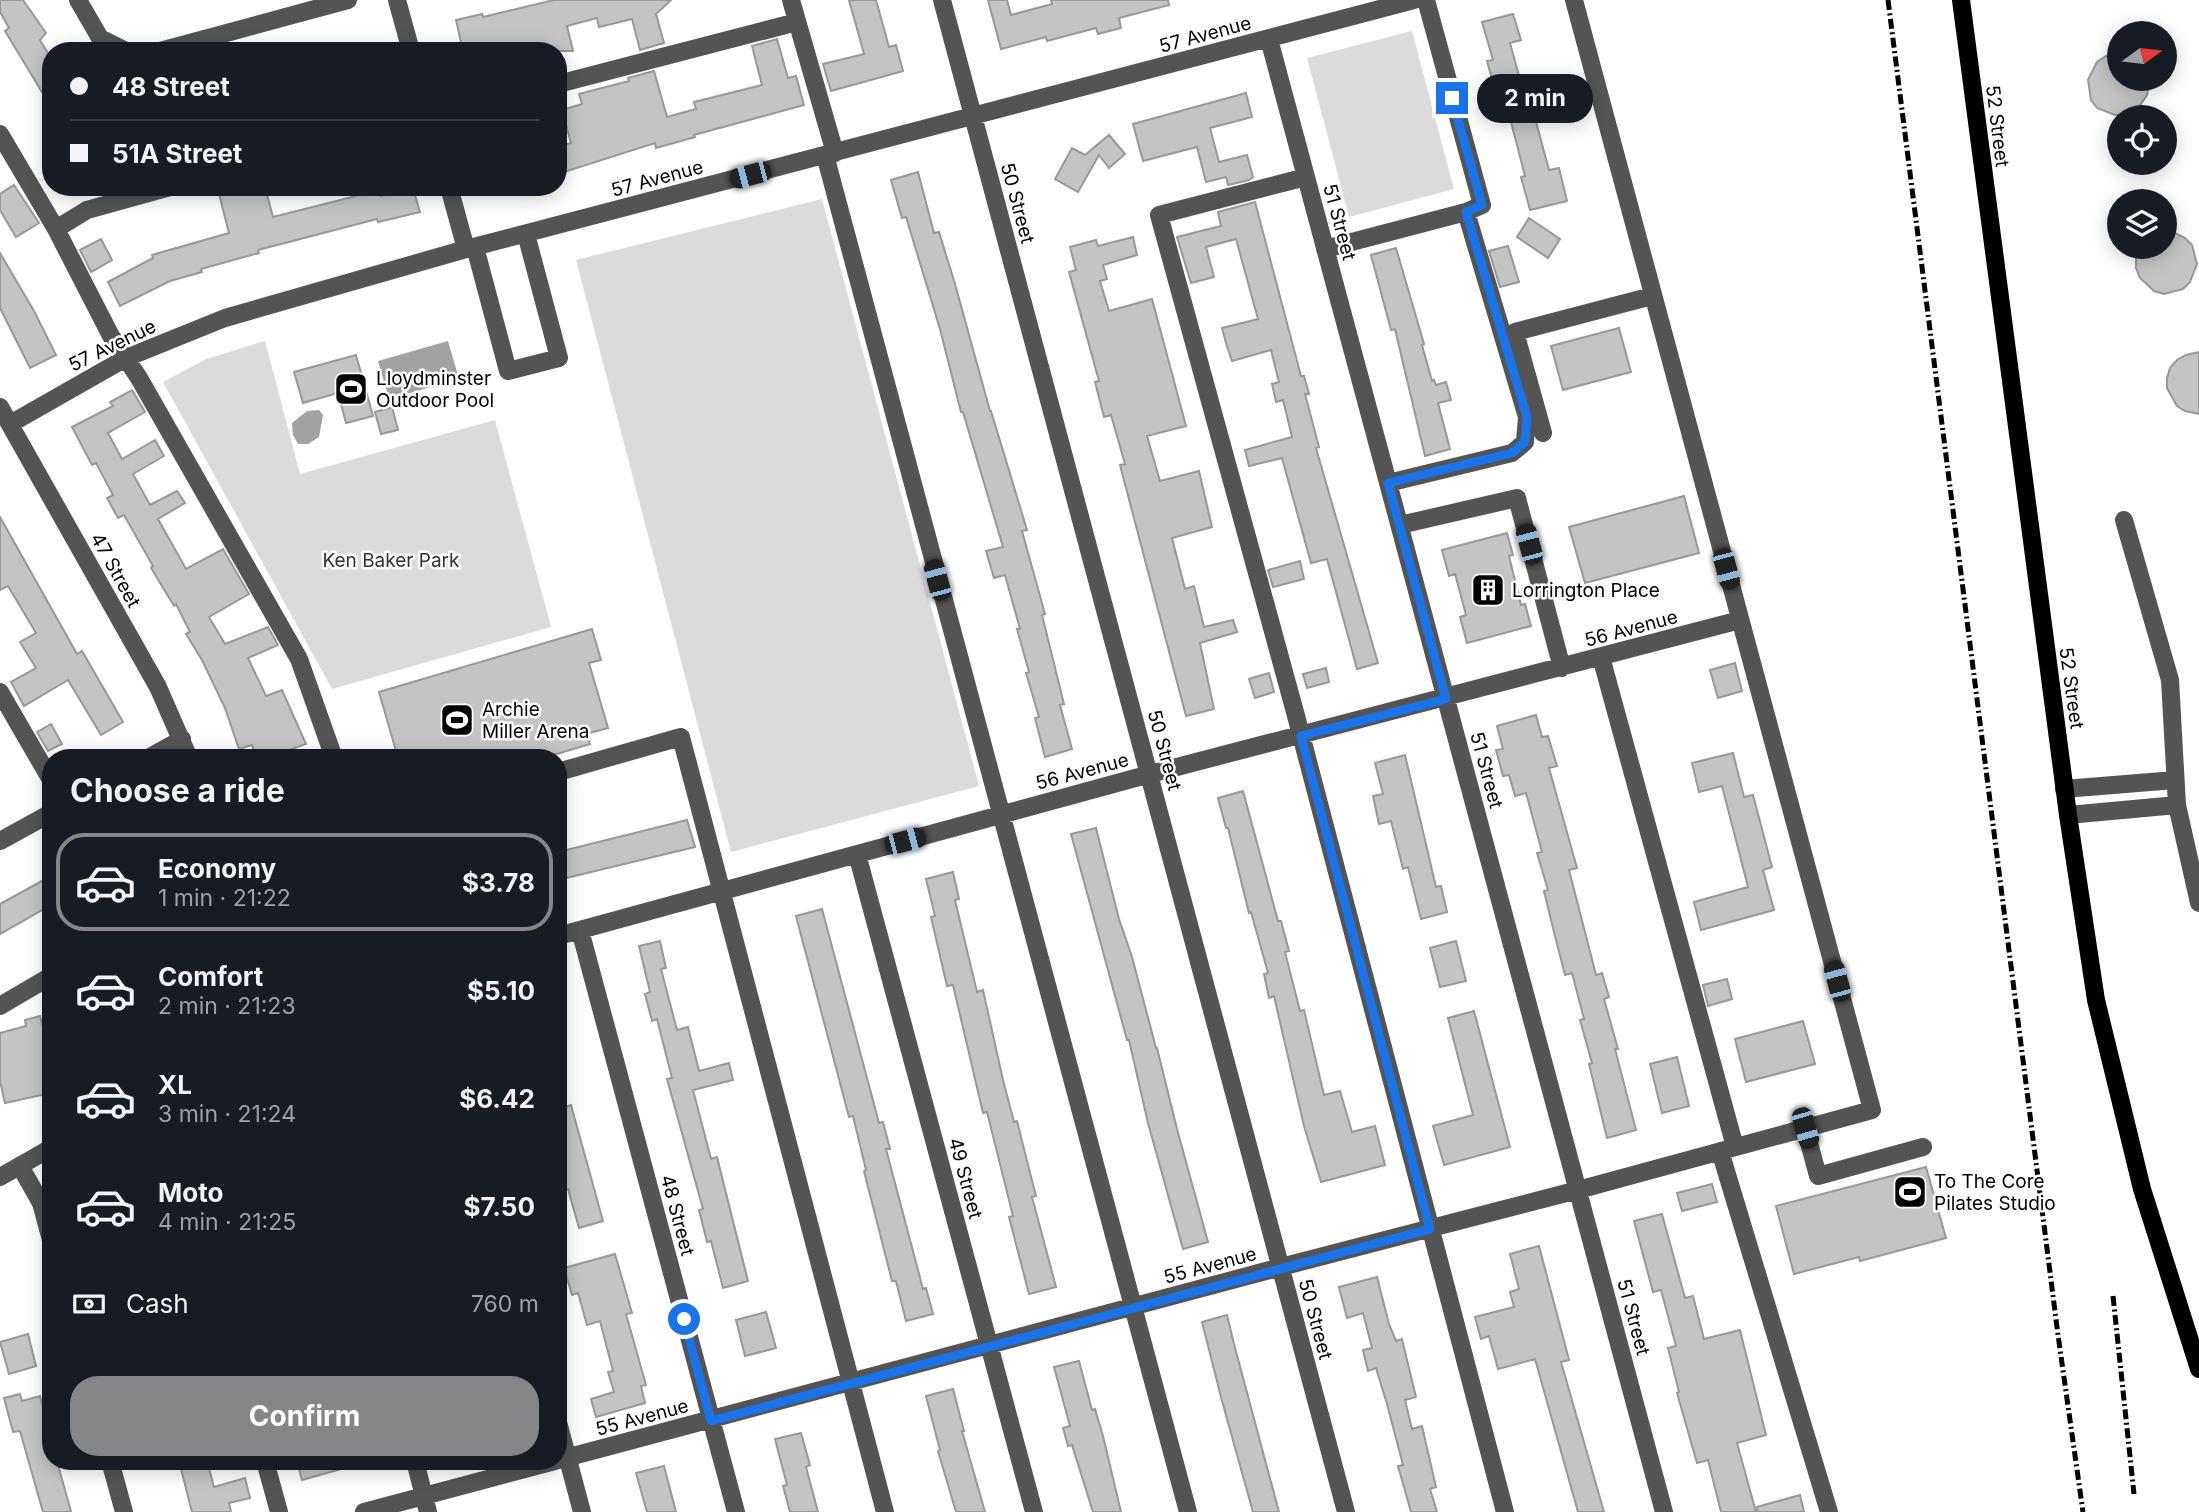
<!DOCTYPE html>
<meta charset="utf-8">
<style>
:root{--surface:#171b24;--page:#20242c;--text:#f1f3f6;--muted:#9ea1a6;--line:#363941;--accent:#858687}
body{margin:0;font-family:Inter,sans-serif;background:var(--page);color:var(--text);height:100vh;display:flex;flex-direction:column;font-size:26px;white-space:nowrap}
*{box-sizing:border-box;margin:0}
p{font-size:23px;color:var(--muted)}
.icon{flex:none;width:38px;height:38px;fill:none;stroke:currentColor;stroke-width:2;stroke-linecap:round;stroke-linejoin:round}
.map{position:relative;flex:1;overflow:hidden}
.panel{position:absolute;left:42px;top:749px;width:525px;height:721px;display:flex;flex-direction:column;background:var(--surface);border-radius:28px;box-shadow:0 4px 18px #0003}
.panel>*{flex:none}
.hud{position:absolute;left:42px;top:42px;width:525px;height:154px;border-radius:28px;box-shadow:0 4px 18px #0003;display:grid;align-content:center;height:154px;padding:0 28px;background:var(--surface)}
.needle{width:46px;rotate:75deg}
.buttons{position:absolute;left:2107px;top:21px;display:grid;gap:14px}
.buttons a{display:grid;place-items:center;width:70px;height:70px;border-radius:50%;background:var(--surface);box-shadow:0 4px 18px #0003;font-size:35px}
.end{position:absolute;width:32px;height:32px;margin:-16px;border:9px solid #1a73e8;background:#fff;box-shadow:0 0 0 4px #fff}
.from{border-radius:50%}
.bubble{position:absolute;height:49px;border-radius:24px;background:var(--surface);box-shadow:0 4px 18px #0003;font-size:23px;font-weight:700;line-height:49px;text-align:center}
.car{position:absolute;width:21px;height:42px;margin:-21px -10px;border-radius:9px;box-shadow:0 0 5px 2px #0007;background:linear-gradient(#222 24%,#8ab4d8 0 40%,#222 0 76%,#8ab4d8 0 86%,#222 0)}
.hud b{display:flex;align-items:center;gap:24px;height:66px;font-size:26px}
.hud b+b{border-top:2px solid var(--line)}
.hud i{width:18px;height:18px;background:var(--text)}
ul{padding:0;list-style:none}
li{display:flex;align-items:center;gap:21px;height:98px;margin:0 14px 10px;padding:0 14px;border:4px solid transparent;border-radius:28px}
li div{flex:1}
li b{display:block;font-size:26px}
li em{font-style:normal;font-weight:700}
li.current{border-color:var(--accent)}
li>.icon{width:63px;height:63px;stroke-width:1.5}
h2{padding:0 28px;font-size:32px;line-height:84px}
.pay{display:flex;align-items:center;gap:18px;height:77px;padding:0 28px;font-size:26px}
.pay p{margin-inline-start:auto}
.button{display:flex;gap:14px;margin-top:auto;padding:14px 28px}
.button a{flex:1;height:80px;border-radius:28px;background:var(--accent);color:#fff;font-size:28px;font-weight:700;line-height:80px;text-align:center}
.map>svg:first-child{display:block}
.green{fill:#dbdbdb}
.water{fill:#a2a2a2}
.building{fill:#c4c4c4;stroke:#989898;stroke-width:2}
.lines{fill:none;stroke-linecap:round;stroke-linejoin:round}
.minor{stroke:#545454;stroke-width:18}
.major{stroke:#000;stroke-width:18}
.rail{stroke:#000;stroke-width:5;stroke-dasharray:10 3.5 2 3.5;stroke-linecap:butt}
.route{stroke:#1a73e8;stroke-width:9}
.labels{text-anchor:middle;stroke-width:5;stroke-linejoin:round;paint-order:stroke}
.street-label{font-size:19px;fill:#000;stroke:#fff}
.poi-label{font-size:19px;fill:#000;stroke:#fff;text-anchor:start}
.park-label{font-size:19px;fill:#323232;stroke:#fff}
</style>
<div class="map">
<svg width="2199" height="1512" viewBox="0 0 2199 1512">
<rect width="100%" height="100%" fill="#fff"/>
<path class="green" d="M1412,31L1454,189L1349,217L1307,58Z
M822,199L979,786L731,852L576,260Z
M265,341L300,474L495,420L551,627L332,689L163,382L206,359Z"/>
<path class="water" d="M448,341L459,379L389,399L378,361Z
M319,410L323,415L319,437L308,444H298L293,435L292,423L307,411Z"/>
<path class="building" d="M0,0H23L46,33L40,40L51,58V107L5,31L9,28L0,12Z
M554,0H671L656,14L664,43L640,50L632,19L599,27L597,18L567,26L573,51H463L456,20L482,14L483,17Z
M849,0H876L889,47L896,45L903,71L831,91L823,64L864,54Z
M988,0H1007L1011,15L1052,4L1051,0H1168L1169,5L1119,18L1121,28L1098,34L1096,28L1047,41L1046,37L1001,49Z
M1513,14L1521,40L1510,43L1528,108L1532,107L1549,170L1559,168L1567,201L1530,210L1521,177L1525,176L1511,122L1500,88L1495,90L1487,61L1493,60L1482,22Z
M777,39L788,78L796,76L804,105L694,135L695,137L656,148L655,143L558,174V147L571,143L562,110L582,104L579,94L629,81L628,78L654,71L667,117L696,109L694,102L762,85L752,46Z
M2119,53V79H2150L2147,95L2141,104L2125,114L2115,115L2097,108L2091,100L2088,80L2097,62L2106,56Z
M1246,93L1252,117L1210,128L1219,162L1247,155L1253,177L1249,180L1228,185L1226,177L1206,182L1197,147L1143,161L1133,124Z
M1109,135L1125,154L1109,168L1099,155L1078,192L1055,179L1072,148L1085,155Z
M918,172L934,233L939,232L955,284L990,411H991L1027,530L1022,531L1045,614L1042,615L1064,704L1060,705L1072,749L1045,757L1035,718L1039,717L1026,673L1029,672L1017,629H1020L1005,575L994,578L986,551L1003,547L963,412H961L940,329L906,217L902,218L891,180Z
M14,185L39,223L16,237L0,210V194Z
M257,187H265L273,217L364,194L362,187H379L381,196L413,188L420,212L378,222L377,219L258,250L259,253L201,269L202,272L170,281L120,306L108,282L153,258L152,255L229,233L219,194L241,188V191Z
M1255,202L1301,376H1304L1309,394H1305L1319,447L1316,448L1378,663L1357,669L1327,559L1311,563L1282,458L1249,466L1245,450L1292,437L1283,400L1276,402L1272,384L1279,382L1271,350L1232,361L1226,343L1222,328L1258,319L1236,239L1206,247L1214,277L1191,283L1177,237L1221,226L1218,212Z
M1529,218L1560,239L1548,258L1517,237Z
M2165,232L2175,233L2185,238L2192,245L2197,264L2190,282L2183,289L2164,294L2154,291L2140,278L2136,268V258L2140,247H2165Z
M1133,237L1137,255L1103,265L1107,279L1100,281L1109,311L1152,299L1186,426L1147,436L1160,481L1199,471L1212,527L1172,538L1185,589L1194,586L1204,627L1233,620L1237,632L1200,643L1214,709L1186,716L1120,465L1125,464L1111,415L1104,417L1095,382L1099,381L1069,272L1076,270L1070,247L1096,240L1098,246Z
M101,239L112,260L91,272L80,250Z
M1508,246L1519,282L1500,287L1489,251Z
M1396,248L1424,344L1422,345L1432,381L1434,380L1436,385L1446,382L1451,400L1438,403L1450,449L1425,456L1395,329L1391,330L1371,255Z
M0,253L34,311L56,355L30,368L0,308Z
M1619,328L1631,372L1563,390L1551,346Z
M2199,352V414L2185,411L2177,406L2167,388V378L2170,368L2177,360L2186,355Z
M356,355L373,416L346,423L338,393L303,403L294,372Z
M132,390L145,412L108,433L122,459L155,440L164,456L133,474L150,505L177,491L185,503L158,519L186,569L223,549L249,594L209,617L225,644L268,627L278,645L248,658L266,696L282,690L306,744L278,754L280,758H256L252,745L239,749L225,708L202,660L186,634L190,632L176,604L174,606L151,568L153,566L124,515L118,518L107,498L113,495L96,463L92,465L72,427L113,406L110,402Z
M392,407L398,430L381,434L375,412Z
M1684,496L1699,553L1585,583L1569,527Z
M0,517L77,654L82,651L123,722L101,735L68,680L24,706L11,682L36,668L20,642L36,633L8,586L0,590Z
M1507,533L1513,555L1509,556L1521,605L1525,604L1531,626L1467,643L1460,617L1466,615L1455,574L1449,576L1442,550Z
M1300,561L1304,579L1273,587L1268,570Z
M592,629L601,660L589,663L608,728L586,734L590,744L543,758H531L529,751L508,758H398L379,692Z
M1735,663L1742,691L1718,698L1710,670Z
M1326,668L1329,682L1307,688L1303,674Z
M1269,673L1274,692L1255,698L1249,679Z
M1536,715L1542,737L1548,736L1557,766L1549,768L1577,868L1569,870L1596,975L1602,973L1609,997L1604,999L1618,1049H1615L1636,1130L1607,1138L1589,1064L1592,1063L1580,1020L1584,1019L1572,973L1565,975L1554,932L1544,891L1548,890L1537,853L1542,852L1526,793L1515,796L1509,775L1503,776L1496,750L1503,749L1497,726Z
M51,724L62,744L48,751L37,732Z
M1733,753L1744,797L1753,795L1772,867L1763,870L1774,910L1701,930L1694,902L1748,887L1722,786L1699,792L1692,763Z
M1405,755L1436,887L1441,886L1447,912L1421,919L1408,867L1403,869L1391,821L1379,824L1373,796L1383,794L1375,763Z
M1243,791L1278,921H1281L1289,951L1285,952L1300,1011L1304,1010L1324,1095L1340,1091L1352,1132L1375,1126L1385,1165L1321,1182L1304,1126L1274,996L1269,998L1264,974L1268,973L1251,912L1249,913L1228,828H1226L1218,798Z
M687,820L695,847L558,880V852Z
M1096,828L1119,919L1132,957L1156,1048H1157L1177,1129L1208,1242L1183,1249L1148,1123L1129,1040H1127L1071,834Z
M953,872L959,899L955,900L977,992L983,990L1003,1080L1014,1122L1017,1121L1028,1165L1036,1196L1032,1197L1056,1287L1029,1294L1009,1217L1013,1216L987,1112L983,1113L953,985L947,986L931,917L935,916L926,879Z
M51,876V905L0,934V904Z
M822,909L879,1123L883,1122L890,1149H886L923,1289L926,1288L933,1314L906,1321L896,1281H892L864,1171L866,1170L853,1116L849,1117L796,916Z
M660,941L666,968L661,969L677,1030L688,1027L699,1071L729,1063L733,1080L693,1090L711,1159L717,1157L748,1281L723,1288L711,1241L707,1242L699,1210L703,1209L667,1079L672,1078L657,1019L652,1021L645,994L650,992L639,946Z
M1456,941L1466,981L1440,987L1430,948Z
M1727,979L1732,999L1708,1006L1703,985Z
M1474,1011L1510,1147L1444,1165L1433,1126L1473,1115L1448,1018Z
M40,1016L51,1059V1093L5,1103L0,1081V1033L26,1026L25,1020Z
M1803,1021L1815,1064L1746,1082L1735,1039Z
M1677,1057L1689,1106L1662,1113L1650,1064Z
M571,1105L603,1221L579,1228L568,1189L558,1191V1109Z
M1926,1167L1946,1238L1860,1261L1859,1257L1794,1274L1776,1206Z
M1712,1184L1717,1202L1682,1211L1677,1193Z
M1662,1214L1685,1298L1693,1296L1704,1339L1740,1330L1766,1435L1737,1443L1756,1512H1721L1708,1460L1697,1463L1677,1393L1679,1392L1668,1348L1676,1346L1661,1290L1653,1292L1634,1221Z
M1539,1246L1569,1360L1561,1362L1604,1512H1578L1535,1359L1498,1369L1489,1336L1481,1339L1475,1317L1514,1307L1510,1292L1519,1289L1510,1254Z
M615,1254L632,1313L626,1314L646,1385L641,1386L645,1403L596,1417L591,1399L614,1392L608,1372L613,1371L600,1321L587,1325L578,1293L572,1295L564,1268Z
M1377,1277L1389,1324L1396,1341L1402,1339L1407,1360L1416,1397L1405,1400L1412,1429L1422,1426L1436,1487L1430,1489L1437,1512H1411L1398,1466L1403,1465L1387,1404L1376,1368L1368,1371L1363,1350L1372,1348L1363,1313L1347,1318L1339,1287Z
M766,1312L776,1348L745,1356L736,1320Z
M1227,1315L1234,1344L1279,1512H1253L1222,1401L1202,1322Z
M28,1334L36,1366L9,1374L0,1342Z
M1079,1361L1092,1410L1095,1409L1103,1436L1121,1512H1093L1072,1445L1068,1446L1063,1428L1070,1426L1054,1367Z
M953,1389L964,1431H962L985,1512H956L938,1451L940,1450L926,1396Z
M20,1394L22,1401L40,1396L43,1408L47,1407L51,1421L46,1424L51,1440V1461H57L71,1512H43L20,1431L13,1432L4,1398Z
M801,1433L810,1465L806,1467L818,1512H790L783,1486L787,1485L775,1439Z
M179,1461H207L214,1487L245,1478L250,1498L229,1503L231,1512H192Z
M297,1461H352V1466L302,1480Z
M664,1466L676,1512H647L636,1473Z
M1800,1495L1804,1512H1758L1757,1507Z"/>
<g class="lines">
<path class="minor" d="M78,0L100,38L126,51
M397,0L411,51
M791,0L835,153
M942,0L1346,1512
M1269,39L1664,1512
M160,51L348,0
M558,84L797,22
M0,134L56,229L111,336L139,378L299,659L334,758
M825,155L1188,1512
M1306,177L1159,215L1295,712L1505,1512
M449,187L466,249
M56,229L87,210L170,187
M475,247L508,371L559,358L526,234
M1325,249L1466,212L1482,205L1426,0
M0,407L158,687L189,758
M10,424L126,358L225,318L466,249L1414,0
M1543,433L1515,332L1652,296
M1388,483L1512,453L1525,442L1527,417L1466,212
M2124,520L2170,680L2177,805L2199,903
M1400,525L1517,498L1562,668
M1601,657L1735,1147
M0,692L51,780
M148,758L182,739
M558,772L681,737L885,1512
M2064,789L2175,780
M2068,815L2177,805
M0,841L51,813
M857,854L1034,1512
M580,930L736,1512
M558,936L1150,774L1740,620
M0,1006L51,976
M1805,1128L1818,1176L1923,1147
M1720,1151L1829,1512
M20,1166L41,1203L51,1240
M0,1177L51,1148
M558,1422L582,1512
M558,1460L1281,1267L1578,1190L1872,1110L1574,0
M110,1461L124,1512
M265,1461L279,1512
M415,1461L428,1512
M364,1512L555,1461"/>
<path class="major" d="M1961,0L2068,815L2096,1000L2142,1189L2199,1369"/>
<path class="rail" d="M1888,0L2058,1335L2083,1512
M2113,1296L2134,1494"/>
</g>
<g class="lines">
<path class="route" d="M684,1319L711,1421L1430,1229L1301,736L1446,699L1388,483L1512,453L1525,442L1527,417L1466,212L1482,205L1452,98"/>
</g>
<defs>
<symbol id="stadium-square" viewBox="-11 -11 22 22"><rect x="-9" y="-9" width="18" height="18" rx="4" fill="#000" stroke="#fff"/><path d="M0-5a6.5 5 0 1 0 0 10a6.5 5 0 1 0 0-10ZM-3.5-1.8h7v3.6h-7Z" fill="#fff"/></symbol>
<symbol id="building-square" viewBox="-11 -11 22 22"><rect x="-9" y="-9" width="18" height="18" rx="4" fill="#000" stroke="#fff"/><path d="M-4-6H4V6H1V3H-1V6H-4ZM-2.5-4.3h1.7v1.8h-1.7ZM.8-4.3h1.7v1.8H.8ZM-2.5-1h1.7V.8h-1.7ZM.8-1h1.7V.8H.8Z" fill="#fff"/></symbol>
</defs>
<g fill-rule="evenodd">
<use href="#stadium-square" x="332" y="370" width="38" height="38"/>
<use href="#building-square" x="1469" y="571" width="38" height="38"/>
<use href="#stadium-square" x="438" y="701" width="38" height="38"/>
<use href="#stadium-square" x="1891" y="1173" width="38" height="38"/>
</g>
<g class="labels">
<g class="street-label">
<text transform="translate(1205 34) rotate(-15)" y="7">57 Avenue</text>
<text transform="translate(1998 126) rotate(83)" y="7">52 Street</text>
<text transform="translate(657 178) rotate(-15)" y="7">57 Avenue</text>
<text transform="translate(1018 203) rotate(75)" y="7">50 Street</text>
<text transform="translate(1340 222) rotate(75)" y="7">51 Street</text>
<text transform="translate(112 345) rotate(-26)" y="7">57 Avenue</text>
<text transform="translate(116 570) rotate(61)" y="7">47 Street</text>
<text transform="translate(1631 628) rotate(-15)" y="7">56 Avenue</text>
<text transform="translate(2072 688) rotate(82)" y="7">52 Street</text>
<text transform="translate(1165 750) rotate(75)" y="7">50 Street</text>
<text transform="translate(1487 770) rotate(75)" y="7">51 Street</text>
<text transform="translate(1082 771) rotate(-15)" y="7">56 Avenue</text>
<text transform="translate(966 1178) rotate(75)" y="7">49 Street</text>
<text transform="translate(678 1215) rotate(75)" y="7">48 Street</text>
<text transform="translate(1210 1265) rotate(-15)" y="7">55 Avenue</text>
<text transform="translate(1634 1317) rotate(75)" y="7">51 Street</text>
<text transform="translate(1316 1319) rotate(75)" y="7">50 Street</text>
<text transform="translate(642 1417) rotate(-15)" y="7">55 Avenue</text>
</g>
<g class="poi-label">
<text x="376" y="385">Lloydminster<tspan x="376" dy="22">Outdoor Pool</tspan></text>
<text x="1512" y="597">Lorrington Place</text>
<text x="482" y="716">Archie<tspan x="482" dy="22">Miller Arena</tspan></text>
<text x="1934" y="1188">To The Core<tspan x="1934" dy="22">Pilates Studio</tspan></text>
</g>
<g class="park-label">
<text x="391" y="567">Ken Baker Park</text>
</g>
</g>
</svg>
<div class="buttons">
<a><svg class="needle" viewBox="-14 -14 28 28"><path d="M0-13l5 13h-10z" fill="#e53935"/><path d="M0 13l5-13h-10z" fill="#9ea1a6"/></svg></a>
<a><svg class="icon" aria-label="locate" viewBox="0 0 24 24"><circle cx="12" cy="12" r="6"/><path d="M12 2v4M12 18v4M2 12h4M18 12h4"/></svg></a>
<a><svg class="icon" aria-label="layers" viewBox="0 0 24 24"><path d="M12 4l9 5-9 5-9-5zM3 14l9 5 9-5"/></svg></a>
</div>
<i class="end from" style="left:684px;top:1319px"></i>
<i class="end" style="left:1452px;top:98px"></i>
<div class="bubble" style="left:1477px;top:74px;width:116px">2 min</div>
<i class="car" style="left:750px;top:175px;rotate:255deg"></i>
<i class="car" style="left:1529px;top:544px;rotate:345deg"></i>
<i class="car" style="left:1726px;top:569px;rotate:165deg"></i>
<i class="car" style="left:937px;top:580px;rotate:345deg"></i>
<i class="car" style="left:905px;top:841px;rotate:75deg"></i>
<i class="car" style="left:1837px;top:981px;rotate:345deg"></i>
<i class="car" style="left:1805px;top:1128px;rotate:164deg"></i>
<div class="hud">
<b><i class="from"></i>48 Street</b>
<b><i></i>51A Street</b>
</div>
<section class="panel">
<h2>Choose a ride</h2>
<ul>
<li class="current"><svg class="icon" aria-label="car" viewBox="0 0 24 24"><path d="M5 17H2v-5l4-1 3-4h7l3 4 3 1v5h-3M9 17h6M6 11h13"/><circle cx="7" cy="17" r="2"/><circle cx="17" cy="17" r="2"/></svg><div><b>Economy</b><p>1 min · 21:22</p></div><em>$3.78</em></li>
<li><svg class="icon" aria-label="car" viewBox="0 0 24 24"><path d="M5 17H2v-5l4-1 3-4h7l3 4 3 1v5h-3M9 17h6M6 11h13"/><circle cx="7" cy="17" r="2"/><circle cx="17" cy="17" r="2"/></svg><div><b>Comfort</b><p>2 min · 21:23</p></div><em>$5.10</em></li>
<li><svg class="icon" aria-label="car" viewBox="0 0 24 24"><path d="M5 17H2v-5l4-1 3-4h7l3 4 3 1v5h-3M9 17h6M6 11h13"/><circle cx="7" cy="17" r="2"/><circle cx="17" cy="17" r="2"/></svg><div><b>XL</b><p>3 min · 21:24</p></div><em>$6.42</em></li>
<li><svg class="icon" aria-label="car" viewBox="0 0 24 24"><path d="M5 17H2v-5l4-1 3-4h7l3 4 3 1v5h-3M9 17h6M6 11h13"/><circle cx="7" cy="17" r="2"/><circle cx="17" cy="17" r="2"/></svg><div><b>Moto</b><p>4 min · 21:25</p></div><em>$7.50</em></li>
</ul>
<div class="pay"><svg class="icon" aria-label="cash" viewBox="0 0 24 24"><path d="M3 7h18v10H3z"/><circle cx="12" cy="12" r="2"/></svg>Cash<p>760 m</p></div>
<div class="button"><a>Confirm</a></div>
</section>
</div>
